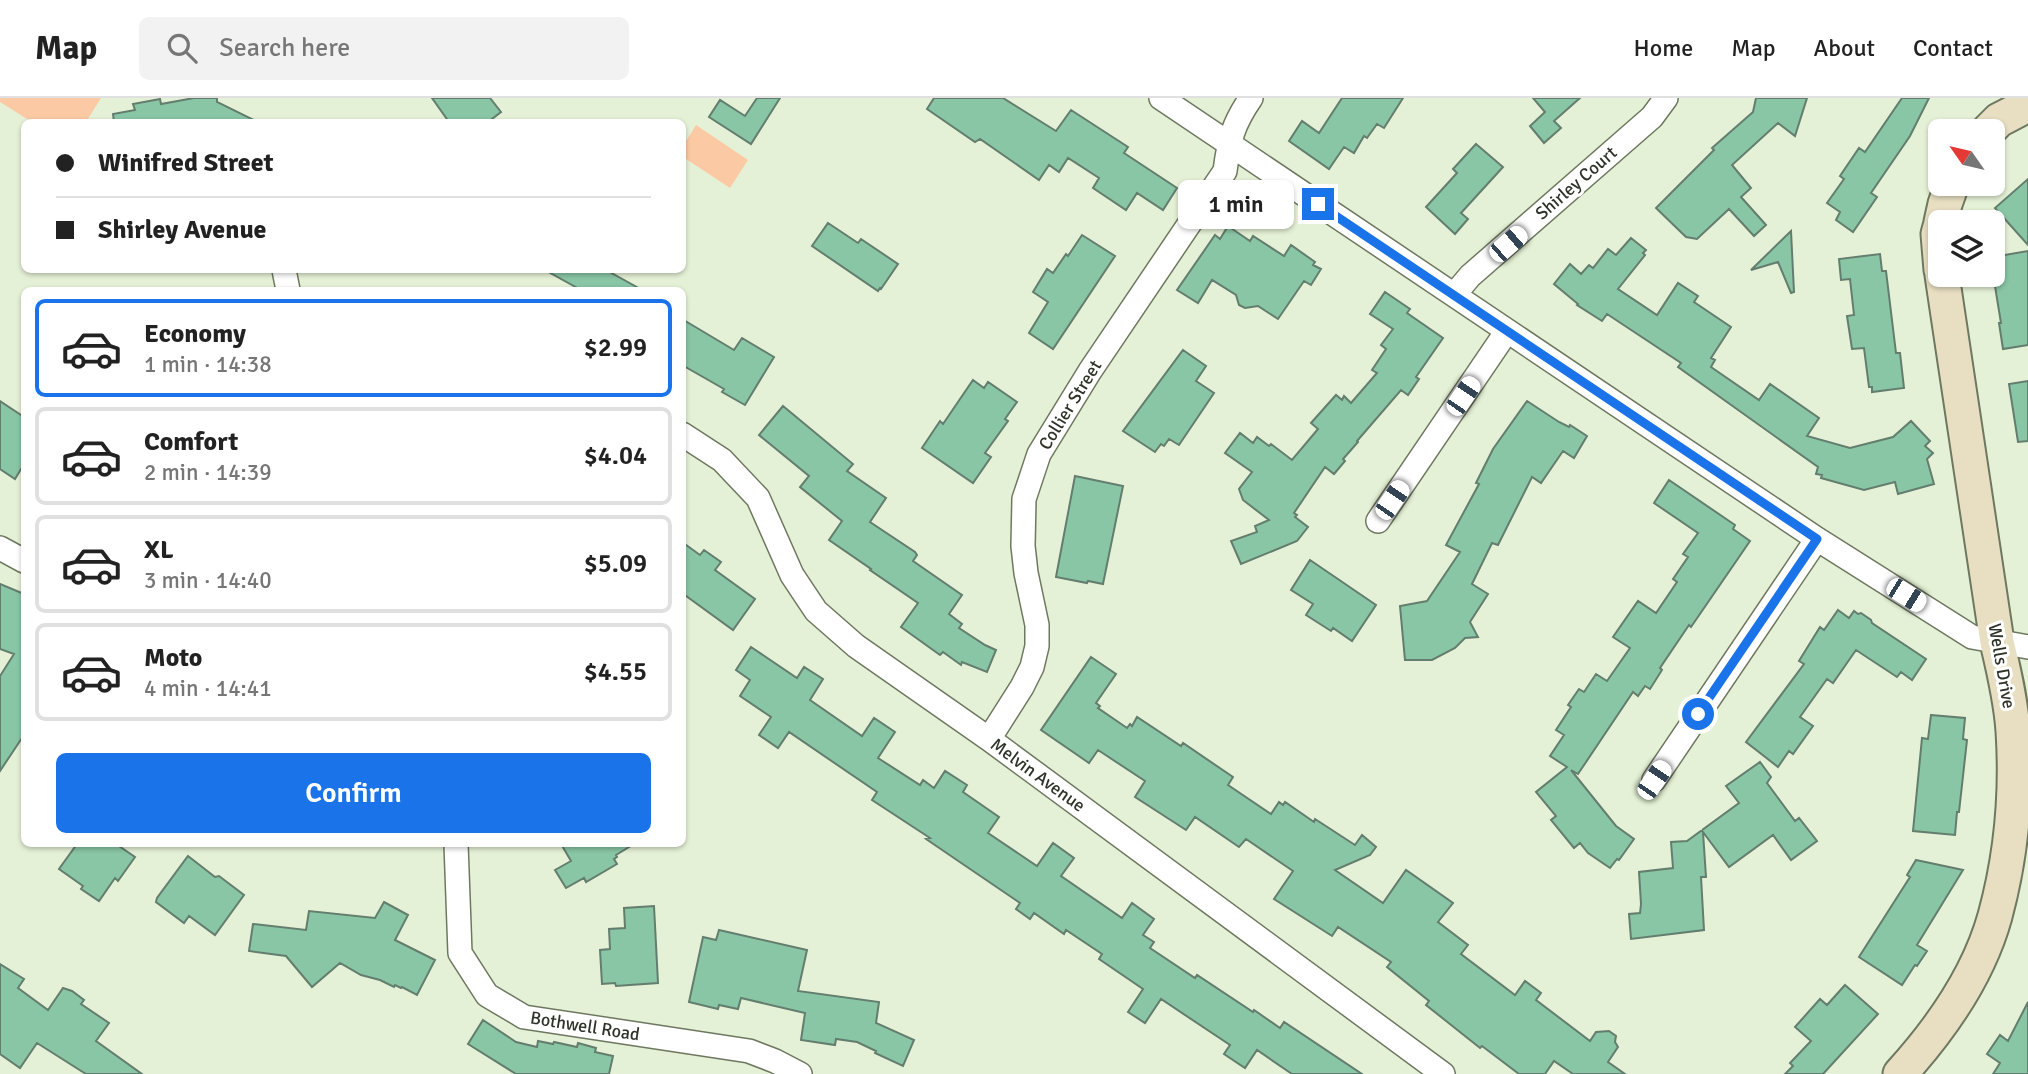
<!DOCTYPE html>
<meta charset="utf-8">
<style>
:root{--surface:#fff;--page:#f2f2f2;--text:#222;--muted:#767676;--line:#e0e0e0;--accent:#1a73e8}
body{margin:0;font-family:Signika,sans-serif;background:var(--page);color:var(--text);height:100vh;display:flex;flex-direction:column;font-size:26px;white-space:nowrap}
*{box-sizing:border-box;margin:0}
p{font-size:23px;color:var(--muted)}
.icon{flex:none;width:38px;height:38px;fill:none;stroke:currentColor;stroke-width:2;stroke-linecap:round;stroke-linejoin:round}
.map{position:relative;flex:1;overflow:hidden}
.side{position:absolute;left:21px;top:189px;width:665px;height:560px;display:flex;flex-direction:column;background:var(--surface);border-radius:10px;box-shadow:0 2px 5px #0004}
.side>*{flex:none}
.top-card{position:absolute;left:21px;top:21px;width:665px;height:154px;border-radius:10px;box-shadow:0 2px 5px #0004;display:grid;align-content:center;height:154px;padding:0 35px;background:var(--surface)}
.needle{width:46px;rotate:304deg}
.tools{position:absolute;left:1928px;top:21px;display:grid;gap:14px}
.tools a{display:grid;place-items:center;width:77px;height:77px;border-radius:10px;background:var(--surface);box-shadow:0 2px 5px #0004;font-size:35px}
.end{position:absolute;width:32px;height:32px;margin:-16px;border:9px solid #1a73e8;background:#fff;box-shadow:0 0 0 4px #fff}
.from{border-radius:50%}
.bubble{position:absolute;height:49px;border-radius:10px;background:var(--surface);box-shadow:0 2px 5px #0004;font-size:23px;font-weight:600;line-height:49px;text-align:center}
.car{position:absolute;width:21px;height:42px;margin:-21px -10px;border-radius:9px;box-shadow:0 0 5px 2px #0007;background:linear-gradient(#fff 24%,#345 0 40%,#fff 0 76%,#345 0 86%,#fff 0)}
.top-card b{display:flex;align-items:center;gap:24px;height:66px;font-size:26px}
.top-card b+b{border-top:2px solid var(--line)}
.top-card i{width:18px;height:18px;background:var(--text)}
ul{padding:12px 0 0;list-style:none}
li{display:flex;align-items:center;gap:21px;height:98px;margin:0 14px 10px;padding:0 21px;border:4px solid var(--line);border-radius:10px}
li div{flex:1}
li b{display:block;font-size:26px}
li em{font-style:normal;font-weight:600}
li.selected{border-color:var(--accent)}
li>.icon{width:63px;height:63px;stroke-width:1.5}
.action{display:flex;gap:14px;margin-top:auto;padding:14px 35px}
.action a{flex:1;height:80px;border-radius:10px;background:var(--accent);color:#fff;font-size:28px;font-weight:600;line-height:80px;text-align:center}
header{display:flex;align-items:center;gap:42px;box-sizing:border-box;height:98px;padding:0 35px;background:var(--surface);border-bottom:2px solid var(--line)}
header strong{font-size:33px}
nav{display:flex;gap:38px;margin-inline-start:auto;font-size:24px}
.search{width:490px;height:63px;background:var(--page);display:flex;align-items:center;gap:18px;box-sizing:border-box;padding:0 24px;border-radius:10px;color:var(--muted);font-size:26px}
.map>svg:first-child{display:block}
.green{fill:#fbcaa4}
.building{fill:#89c6a5;stroke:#637d6e;stroke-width:2}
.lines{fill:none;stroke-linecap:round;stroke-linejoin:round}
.street-casing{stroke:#6e7860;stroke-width:26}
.secondary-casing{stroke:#6e7860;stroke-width:37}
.street{stroke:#fff;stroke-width:23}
.secondary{stroke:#e8dfc2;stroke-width:33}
.route{stroke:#1a73e8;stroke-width:9}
.labels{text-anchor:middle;stroke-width:6;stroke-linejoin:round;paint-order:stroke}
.street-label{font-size:18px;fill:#2e3228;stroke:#fff}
</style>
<header>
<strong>Map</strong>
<div class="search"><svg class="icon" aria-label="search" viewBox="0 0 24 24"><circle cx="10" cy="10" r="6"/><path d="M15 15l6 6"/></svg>Search here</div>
<nav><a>Home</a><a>Map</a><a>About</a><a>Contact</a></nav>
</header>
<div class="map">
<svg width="2028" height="976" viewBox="0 0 2028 976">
<rect width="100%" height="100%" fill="#e5f1d6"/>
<path class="green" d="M0,0H101L86,24H32L0,4Z
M696,27L748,62L730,90L683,59V48Z"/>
<path class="building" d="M194,0H217V4L258,24H114L113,16L135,12L133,6L160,1L161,6Z
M432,0H490L501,14L488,24H449Z
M757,0H780L751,46L709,19L720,2L745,18Z
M934,0H1003L1056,33L1071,12L1128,49L1124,55L1177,90L1163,112L1137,95L1126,112L1093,90L1099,80L1068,60L1059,74L1049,67L1039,82L980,41L975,44L927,11Z
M1342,0H1403L1384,30L1377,26L1367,40L1364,38L1354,55L1344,49L1329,71L1289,43L1302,23L1319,35Z
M1533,0H1580L1554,23L1561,30L1544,45L1530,28L1545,14Z
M1756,0H1807L1795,38L1778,25L1732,67L1751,90L1741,99L1766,127L1754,138L1729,111L1697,141L1686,139L1656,110L1714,52L1712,50L1753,14Z
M1902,0H1929L1910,38L1871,95L1877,99L1853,134L1836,122L1840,114L1827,105L1844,81L1840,78L1859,50L1865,54Z
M1476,46L1503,69L1461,115L1468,121L1455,136L1426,109L1457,75L1453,71Z
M2028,81V147L1995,110Z
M828,125L858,145L861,141L898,166L881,191L880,190L878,193L812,148Z
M1228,128L1250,143L1253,138L1284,158L1291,147L1315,164L1313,167L1321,171L1311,187L1304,183L1278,221L1258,208L1245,210L1239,207L1236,197L1212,182L1198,205L1177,192L1215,137L1220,141Z
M1791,133L1794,194L1791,195L1778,164L1751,172Z
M1082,137L1115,158L1053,251L1029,235L1048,204L1033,194L1047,171L1053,175L1066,156L1068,158Z
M1631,140L1646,152L1643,155L1645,157L1618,191L1657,217L1678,185L1698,198L1694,204L1731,229L1711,260L1715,262L1711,269L1759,302L1770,286L1819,320L1807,338L1850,350L1893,339L1911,323L1930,343L1925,348L1933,355L1927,361L1934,386L1898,396L1895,384L1864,392L1821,380L1822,377L1816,376L1818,369L1678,269L1681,265L1607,216L1602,223L1577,207L1578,206L1554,186L1570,166L1581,176L1589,167L1593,170L1608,151L1616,157Z
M2028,153V247L2003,251L1999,225H2001L1993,176V159Z
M1880,156L1882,173H1886L1896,255H1900L1904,290L1872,294V289H1869L1864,250L1852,251L1847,218L1854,217L1850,181L1841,182L1839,161Z
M545,172H606L642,192H581Z
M1385,194L1410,211L1407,215L1443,240L1416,279L1419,281L1408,297L1401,292L1357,343L1358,344L1343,361L1345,363L1334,376L1325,369L1294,415L1297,417L1295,419L1308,429L1297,443L1241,466L1231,443L1257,434L1255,428L1269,422L1243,402L1239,391L1252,374L1225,355L1240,335L1253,345L1257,339L1269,348L1271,346L1292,362L1318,331L1311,325L1336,297L1342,302L1344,298L1351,305L1377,275L1372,272L1386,251L1381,247L1393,231L1370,216Z
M682,221L734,252L742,240L774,259L745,307L722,294L724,291L682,267Z
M1183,252L1206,268L1196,283L1214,295L1179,347L1169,341L1164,348L1161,346L1155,354L1123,333Z
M973,282L984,290L988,284L1017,304L1005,321L1008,323L985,355L991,359L973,385L922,350L940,323L943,326Z
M2028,283V343L2018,344L2009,286Z
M0,303L24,319V366L15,381L0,371Z
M1527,303L1559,324L1569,329L1570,327L1587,338L1574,360L1563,353L1541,385L1532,379L1498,447L1492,445L1472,486L1488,496L1470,524L1478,539L1465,540L1455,550L1432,562H1405L1400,508L1427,503L1460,454L1446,447L1479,386L1476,385L1493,351Z
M783,308L853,366L847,373L886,400L870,424L915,454L917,457L913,463L962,497L949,516L962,526L959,530L985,547L996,552L987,574L962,564L961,567L943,554L940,557L901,529L918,505L870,472L871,471L829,442L842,423L800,389L809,378L759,337Z
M1075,378L1123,388L1103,486L1088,483L1087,485L1056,479Z
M1669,382L1735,427L1733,431L1750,443L1691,529L1689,527L1660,570L1662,572L1650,591L1645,588L1638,598L1633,594L1578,676L1571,672L1616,728L1634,741L1619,762L1617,761L1610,770L1588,755L1580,745L1574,750L1551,722L1556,718L1536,694L1567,669L1550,658L1564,637L1556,632L1571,609L1568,607L1579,591L1584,594L1596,576L1607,583L1630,550L1613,539L1638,503L1656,515L1677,484L1673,481L1688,459L1683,456L1698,435L1654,405Z
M682,444L700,457L704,452L721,464L715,472L755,501L733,532L682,495Z
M1310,462L1376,507L1352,543L1333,530L1331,533L1306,517L1313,506L1291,492Z
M0,486L24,496V637L0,673V578L14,556L0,551Z
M1838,512L1849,520L1854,513L1858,516L1861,515L1871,522L1872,525L1926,561L1912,582L1901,574L1897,579L1856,552L1833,585L1827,581L1800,619L1813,628L1793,656L1789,653L1778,669L1746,644L1804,566L1799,563L1820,529L1824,532Z
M751,549L797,580L804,569L823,581L810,602L862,638L874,620L895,634L878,660L920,687L923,682L934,690L945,673L967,687L963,694L999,719L988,735L1037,768L1053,745L1074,760L1061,778L1122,820L1132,805L1154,821L1143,837L1154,844L1150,850L1195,880L1197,877L1253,914L1254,912L1280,930L1284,924L1362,976H1292L1257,952L1245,970L1224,956L1230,947L1161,901L1145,925L1128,914L1143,891L1099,861L1102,856L1066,832L1064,836L1034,815L1030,821L1016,811L1020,805L926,741L930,740L872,702L877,694L789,634L778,650L759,637L771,619L740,598L750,582L736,572Z
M1091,559L1116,576L1096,605L1100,608L1098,610L1127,630L1130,626L1132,628L1137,619L1181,648L1183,645L1233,679L1228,687L1271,716L1279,704L1283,707L1285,704L1314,724L1315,721L1355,747L1362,737L1376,749L1370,757L1335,772L1383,805L1406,772L1453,805L1438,824L1468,847L1461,856L1515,897L1525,883L1541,895L1536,902L1590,943L1596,934L1609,933L1616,938L1615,944L1618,949L1608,964L1625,976H1573L1554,963L1545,976H1519L1482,948L1480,950L1426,907L1429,903L1387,869L1391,864L1338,829L1332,838L1274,801L1293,773L1246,741L1239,749L1195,719L1186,732L1135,699L1145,683L1098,652L1089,665L1041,632Z
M1931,617L1965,620L1963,641L1967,642L1959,714H1957L1955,737L1913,733L1922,640L1928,641Z
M1760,664L1771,679L1767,685L1795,723L1799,720L1817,743L1791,762L1773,737L1729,769L1703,734L1706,779H1701L1704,832L1631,841L1629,816L1640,815L1641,806L1639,774L1673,770L1671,744L1687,743L1739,705L1726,688Z
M77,746H116L135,759L118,783L115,780L99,803L81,791L83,788L59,771Z
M561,746H634L616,757L617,759L614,761L617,766L586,784L584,780L566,790L555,772L571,763Z
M188,758L215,779L219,778L244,797L215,837L189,818L184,825L156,804L157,800Z
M1916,762L1963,772L1917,847L1927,853L1917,868L1915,867L1902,887L1859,859L1910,779L1907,777Z
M384,804L408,817L395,842L435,862L417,897L402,889L401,890L395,887L394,889L380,882L361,877L340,865L312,889L286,858L249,853L253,826L306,832L309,813L375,820Z
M654,808L658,885L616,888L615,885L602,886L600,852L610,851L609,831L625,830L624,810Z
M719,832L807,852L798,893L879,904L876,925L914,942L903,968L875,955L876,953L857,944L836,941L835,947L801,942L805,915L741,900L738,911L719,907L718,911L689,904L703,839L716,842Z
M0,866L24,881L18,890L48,912L63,890L72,893L84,902L81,906L109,925L96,943L142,976H86L37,945L20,970L0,956Z
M1845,887L1878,916L1823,976H1785L1793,968L1790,965L1811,943L1795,929L1820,901L1827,907Z
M2028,904V976H1993L2000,965L1987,956L2000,937L2008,943Z
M483,922L516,944L537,949L538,943L553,946L554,944L577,949L578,945L596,950L595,954L613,958L609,976H516L468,946Z"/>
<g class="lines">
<defs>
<path id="street" d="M1161,0L1817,441L1972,539L2028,549
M284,172L288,192
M1454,197L1470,178L1652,19L1666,0
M682,336L722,362L758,400L792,477L816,513L856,548L989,641L1443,976
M1378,423L1507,233
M0,450L24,463
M989,641L1022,589L1032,569L1037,548V527L1026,475L1023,448L1024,401L1039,356L1090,273L1225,73C1229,42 1233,26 1251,0
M1654,682L1817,441
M456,746L460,855L487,897L524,919L749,953L775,963L800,976"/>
<path id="secondary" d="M1988,33L1999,22L2028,7
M1941,124L1945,106L1952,86
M1941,125L1938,136L1941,172
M1900,976C1940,932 1979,876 1995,818C2011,759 2017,694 2013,633C2011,603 2004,573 1997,544L1942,177"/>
</defs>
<use href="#street" class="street-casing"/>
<use href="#secondary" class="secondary-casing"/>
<use href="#street" class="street"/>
<use href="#secondary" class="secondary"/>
</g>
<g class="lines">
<path class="route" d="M1318,106L1817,441L1698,616"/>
</g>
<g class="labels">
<g class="street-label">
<text transform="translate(1576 85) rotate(-41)" y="6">Shirley Court</text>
<text transform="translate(1070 307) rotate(-58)" y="6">Collier Street</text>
<text transform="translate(2002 568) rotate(80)" y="6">Wells Drive</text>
<text transform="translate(1038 677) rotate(36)" y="6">Melvin Avenue</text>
<text transform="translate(585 928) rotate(9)" y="6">Bothwell Road</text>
</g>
</g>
</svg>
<div class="tools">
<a><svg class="needle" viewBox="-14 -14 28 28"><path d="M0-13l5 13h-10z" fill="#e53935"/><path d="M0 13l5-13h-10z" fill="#767676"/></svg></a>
<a><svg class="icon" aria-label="layers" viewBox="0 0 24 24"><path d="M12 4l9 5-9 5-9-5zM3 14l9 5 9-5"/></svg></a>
</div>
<i class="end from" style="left:1698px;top:616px"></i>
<i class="end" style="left:1318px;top:106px"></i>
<div class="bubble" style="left:1178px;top:82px;width:116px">1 min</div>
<i class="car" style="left:1508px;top:146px;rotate:49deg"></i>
<i class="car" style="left:1463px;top:298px;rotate:34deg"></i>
<i class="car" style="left:1392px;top:402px;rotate:34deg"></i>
<i class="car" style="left:1906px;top:497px;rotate:122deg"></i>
<i class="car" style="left:1654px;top:682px;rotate:34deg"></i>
<div class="top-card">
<b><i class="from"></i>Winifred Street</b>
<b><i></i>Shirley Avenue</b>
</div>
<section class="side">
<ul>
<li class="selected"><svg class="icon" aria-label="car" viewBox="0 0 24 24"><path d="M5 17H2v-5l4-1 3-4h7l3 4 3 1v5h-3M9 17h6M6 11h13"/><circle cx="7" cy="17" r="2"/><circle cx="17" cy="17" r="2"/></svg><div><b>Economy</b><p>1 min · 14:38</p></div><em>$2.99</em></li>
<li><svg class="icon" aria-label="car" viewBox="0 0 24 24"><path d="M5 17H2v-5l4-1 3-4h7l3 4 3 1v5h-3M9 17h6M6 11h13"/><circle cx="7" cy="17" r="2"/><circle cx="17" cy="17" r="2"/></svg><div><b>Comfort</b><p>2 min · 14:39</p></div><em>$4.04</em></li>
<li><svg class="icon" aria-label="car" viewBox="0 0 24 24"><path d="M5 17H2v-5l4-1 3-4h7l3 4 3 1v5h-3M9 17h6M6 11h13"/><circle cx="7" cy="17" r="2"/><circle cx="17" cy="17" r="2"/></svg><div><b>XL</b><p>3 min · 14:40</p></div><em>$5.09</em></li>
<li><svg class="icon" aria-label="car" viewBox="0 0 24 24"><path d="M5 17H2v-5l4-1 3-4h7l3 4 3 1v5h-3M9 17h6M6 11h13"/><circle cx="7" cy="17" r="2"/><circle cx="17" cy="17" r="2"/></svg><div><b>Moto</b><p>4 min · 14:41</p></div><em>$4.55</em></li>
</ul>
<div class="action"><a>Confirm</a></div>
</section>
</div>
